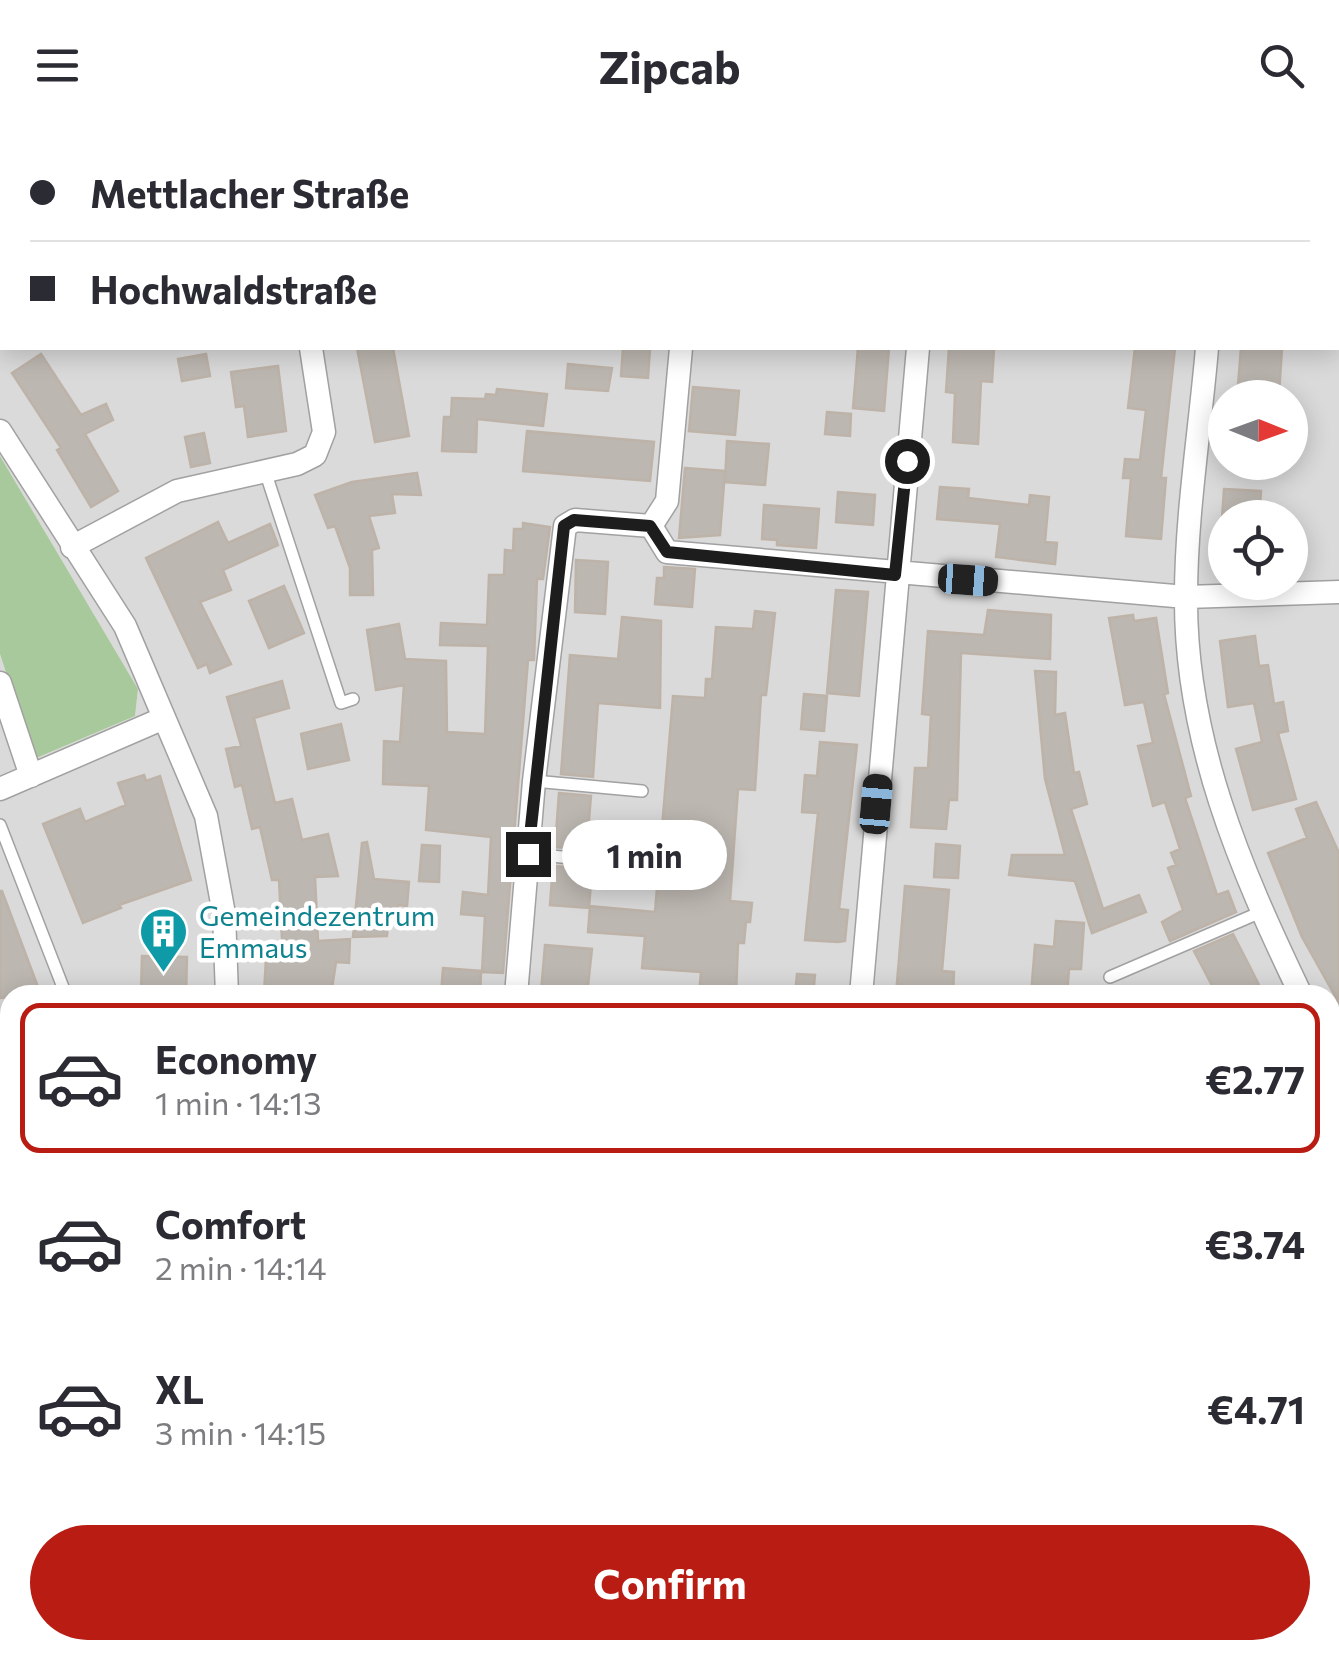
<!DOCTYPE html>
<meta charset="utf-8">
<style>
:root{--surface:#fff;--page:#f2f2f3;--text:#2b2b33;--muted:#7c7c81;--line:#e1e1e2;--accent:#b81c12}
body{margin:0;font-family:Commissioner,sans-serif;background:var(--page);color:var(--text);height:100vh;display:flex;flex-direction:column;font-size:38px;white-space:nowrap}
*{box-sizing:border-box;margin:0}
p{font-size:32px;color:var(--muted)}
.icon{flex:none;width:55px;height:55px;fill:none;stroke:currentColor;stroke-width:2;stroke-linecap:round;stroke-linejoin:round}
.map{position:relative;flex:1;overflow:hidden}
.side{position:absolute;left:0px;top:855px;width:1340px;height:675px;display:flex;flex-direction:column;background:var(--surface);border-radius:30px 30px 0 0;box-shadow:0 5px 25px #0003}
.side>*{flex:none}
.banner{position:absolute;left:0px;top:0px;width:1340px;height:220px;box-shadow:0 5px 25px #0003;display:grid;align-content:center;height:220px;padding:0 30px;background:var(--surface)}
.needle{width:65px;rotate:91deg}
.tools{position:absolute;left:1208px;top:250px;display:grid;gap:20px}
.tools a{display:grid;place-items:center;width:100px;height:100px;border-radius:50%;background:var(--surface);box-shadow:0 5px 25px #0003;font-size:50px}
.end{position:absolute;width:45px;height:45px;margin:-22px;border:12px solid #1d1d1d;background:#fff;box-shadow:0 0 0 5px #fff}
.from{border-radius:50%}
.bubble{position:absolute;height:70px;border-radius:35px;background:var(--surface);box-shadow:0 5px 25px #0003;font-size:32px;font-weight:700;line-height:70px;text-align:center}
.car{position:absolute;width:30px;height:60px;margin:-30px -15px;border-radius:12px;box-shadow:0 0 8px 2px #0007;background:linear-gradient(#222 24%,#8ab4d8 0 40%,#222 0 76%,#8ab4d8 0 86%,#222 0)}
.banner b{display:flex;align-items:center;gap:35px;height:95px;font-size:38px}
.banner b+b{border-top:2px solid var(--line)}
.banner i{width:25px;height:25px;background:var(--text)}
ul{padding:18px 0 0;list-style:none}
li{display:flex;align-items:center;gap:30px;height:150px;margin:0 20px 15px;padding:0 10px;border:5px solid transparent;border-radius:20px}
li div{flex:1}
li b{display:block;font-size:38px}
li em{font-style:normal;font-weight:700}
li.active{border-color:var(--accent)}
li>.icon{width:90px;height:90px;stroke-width:1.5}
.cta{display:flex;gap:20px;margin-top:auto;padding:20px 30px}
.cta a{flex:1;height:115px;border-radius:60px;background:var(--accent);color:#fff;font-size:40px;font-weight:700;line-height:115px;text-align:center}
header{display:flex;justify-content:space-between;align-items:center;height:130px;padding:0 30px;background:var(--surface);font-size:45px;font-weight:700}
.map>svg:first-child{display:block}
.residential{fill:#dbdada;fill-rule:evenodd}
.industrial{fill:#e6d6e2}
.forest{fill:#a7c99c}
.building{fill:#bdb7b1;stroke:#beb3a8;stroke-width:2.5}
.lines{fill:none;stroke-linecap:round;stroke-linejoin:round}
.lane-casing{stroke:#a1a1a1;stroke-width:14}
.street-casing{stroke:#a1a1a1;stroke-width:25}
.lane{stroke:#fff;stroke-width:11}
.street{stroke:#fff;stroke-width:22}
.route{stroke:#1d1d1d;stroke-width:12}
.labels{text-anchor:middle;stroke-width:9;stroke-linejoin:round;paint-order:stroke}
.culture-label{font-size:28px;fill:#0d838f;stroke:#fff;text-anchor:start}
</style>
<header><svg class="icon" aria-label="menu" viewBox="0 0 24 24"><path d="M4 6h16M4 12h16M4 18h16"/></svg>Zipcab<svg class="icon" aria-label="search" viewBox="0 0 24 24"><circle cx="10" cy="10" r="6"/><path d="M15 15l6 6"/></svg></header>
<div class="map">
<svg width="1339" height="1530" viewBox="0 0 1339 1530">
<rect width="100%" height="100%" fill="#edebe4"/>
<path class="residential" d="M0,0H1339V1530H282L276,1520H1330V865H10V1520H245L229,1530H0V524L34,629L135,586L138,559L0,326ZM2,2H1338V218H2ZM1225,268H1290V332H1225ZM1225,388H1290V452H1225Z"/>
<path class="industrial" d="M1330,1510L1339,1514V1530H695L708,1520H1330Z"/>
<path class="forest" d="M0,326L138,559L135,586L34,629L0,524Z"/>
<path class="building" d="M357,218H393L409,306L375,312Z
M623,218H650L648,248L621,246Z
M858,218H889L884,281L853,278Z
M949,218H994L992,252L981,251L978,314L953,312L955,263L946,262Z
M1135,218H1175L1161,348H1166L1161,409L1126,406L1131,348H1123L1125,329L1140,330L1146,280L1128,278Z
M1241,218H1282L1279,264L1237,268Z
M41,224L81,285L106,274L113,290L85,304L118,361L91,377L57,320L61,318L12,243Z
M206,224L210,246L182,251L178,229Z
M568,234L612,238L608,261L566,258Z
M278,236L286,301L248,307L244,276L236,277L231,242Z
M693,257L739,261L735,305L689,301Z
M497,259L547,264L543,296L477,289L476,322L442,321L444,287H451L452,268L485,269L486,264L496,265Z
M827,282L851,284L850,306L825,304Z
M527,301L654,312L650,351L523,341Z
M204,303L210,333L191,337L185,307Z
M727,311L769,314L765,355L725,352Z
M685,338L725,341L720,405L679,408Z
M417,343L421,365L392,364L395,383L369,386L379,418L372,420L373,465H350V438L335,396L328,398L315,365L352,352Z
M940,357L969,359L968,368L1029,375L1030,365L1049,367L1045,412L1057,413L1055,434L996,427L1000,394L937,389Z
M1224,359L1261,361L1259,388H1222Z
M838,362L875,365L873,395L836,392Z
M764,375L819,379L816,418L777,415V410L762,409Z
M218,392L228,413L270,394L278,415L223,440L231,460L200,472L231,534L210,543L207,534L198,538L146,428Z
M523,393L550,397L543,449H537L534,530H528L503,843L482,842L485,786L461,784L463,762L488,765L491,707L426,700L429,656L383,654L384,611L400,612L404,555L376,560L367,500L399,494L405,529L446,531L447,602L485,604L488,516L440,515L441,493L487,495L489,445H504L505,420L513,421L514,399H523Z
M576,430L608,432L605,484L575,482Z
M664,437L695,439L692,477L655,474L657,448H664Z
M284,456L304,503L269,518L249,471Z
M836,460L868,462L859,566L827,563Z
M988,480L1051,485L1050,529L961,523L957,670H949L946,699L911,697L915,638H928L931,585L922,584L928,501L984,505Z
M755,481L775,483L766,565H761L755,660L738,659L730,771L752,773L750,792H746L744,813H738L736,865H699L701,842L642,838L645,806L588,802L590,776L655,782L673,566L705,568L706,549H712L716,497L753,499Z
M1133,485L1134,491L1156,488L1168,563L1164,564L1191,666L1185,668L1217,765L1228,761L1236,782L1170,811L1162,792L1183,780L1168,738L1176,735L1171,723L1180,719L1165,672L1153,676L1138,616L1153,613L1144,572L1125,575L1109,488Z
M622,487L661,491L660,578L598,573L593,647L561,644L570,525L618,529Z
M1255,506L1259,536L1268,535L1274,574L1283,572L1288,601L1278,603L1296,669L1253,680L1236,619L1262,612L1254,573L1228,577L1220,511Z
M1035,541L1056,542L1055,585L1065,583L1074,643L1079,642L1087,674L1071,679L1103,779L1139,765L1146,782L1092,803L1075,751L1009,745L1012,725H1065L1045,649Z
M282,551L289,578L254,588L275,673L292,669L302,710L328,704L338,746L315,747L318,811L350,809L349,833L336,832L331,865H264L266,828L283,829L279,750H272L260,697L252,699L242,655L235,657L226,619L241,616L227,567Z
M804,564L827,566L824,601L801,599Z
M341,594L349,630L308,639L301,604Z
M820,612L857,615L839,779L848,780L845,811L838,812L805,810L818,683L802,682L805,645L817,646Z
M144,645L146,651L160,646L191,750L119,775L121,778L83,793L43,694L80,679L85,692L126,675L118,653Z
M559,663L591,666L587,714H594V720L555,717Z
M1316,672L1339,723V873L1302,807L1268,723L1307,708L1296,679Z
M367,712L374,749L409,752L407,776L398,775L397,794L388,793L387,806L353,807L362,713Z
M936,714L960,716L958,748L934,747Z
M422,715L440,716L439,752L419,751Z
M553,736L592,739L589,778L550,775Z
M905,756L949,760L942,841L954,842L953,865H896Z
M0,761H2L41,865L0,868Z
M1056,791L1084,793L1081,839H1069L1067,865H1031L1035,815L1054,817Z
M1233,804L1250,837L1264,865H1217L1194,821Z
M545,815L592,819L587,865L541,862Z
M142,826L187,827L186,865H141Z
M443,838L481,841L480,865H441Z
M797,844L815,845L813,865H795Z"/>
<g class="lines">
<defs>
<path id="lane" d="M474,2L475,0
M265,341L341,573L353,569
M534,651L642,661
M0,695L66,865
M528,724L640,734
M1110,847L1261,782
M1330,1487L1339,1492
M432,1530L448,1520"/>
<path id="street" d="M285,0V2
M700,2V0
M940,2V0
M1227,2V0
M1207,218C1200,300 1186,385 1186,467C1185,610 1240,738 1301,865
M0,301L125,496L206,686L224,784L227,865
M651,396L667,422L1186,467L1339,462
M72,417L177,361L297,334L315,325L324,302L311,218
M0,553L31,646
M0,659L164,588
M516,865L534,651L565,396L575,390L651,396L667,371L681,218
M861,865L918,218
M1330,912L1339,927
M1330,1095L1339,1099
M0,1225L10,1227
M330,1520L336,1530"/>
</defs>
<use href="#lane" class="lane-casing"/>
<use href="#street" class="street-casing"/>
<use href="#lane" class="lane"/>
<use href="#street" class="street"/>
</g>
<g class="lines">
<path class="route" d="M528,724L564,396L574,390L650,396L667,422L895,445L907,331"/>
</g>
<defs>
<symbol id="building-pin" viewBox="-11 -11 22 30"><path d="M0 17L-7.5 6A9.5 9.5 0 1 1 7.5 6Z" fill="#0f9aa8" stroke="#fff"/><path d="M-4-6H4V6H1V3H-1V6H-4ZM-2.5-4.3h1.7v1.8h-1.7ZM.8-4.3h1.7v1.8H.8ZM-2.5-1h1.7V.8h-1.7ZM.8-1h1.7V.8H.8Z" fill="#fff"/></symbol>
</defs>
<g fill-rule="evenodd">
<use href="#building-pin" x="136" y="774" width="55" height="75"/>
</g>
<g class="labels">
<g class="culture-label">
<text x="199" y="796">Gemeindezentrum<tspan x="199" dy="32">Emmaus</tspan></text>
</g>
</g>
</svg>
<div class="tools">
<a><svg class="needle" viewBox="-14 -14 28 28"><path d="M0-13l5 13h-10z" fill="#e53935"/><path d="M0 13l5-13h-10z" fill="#7c7c81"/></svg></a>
<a><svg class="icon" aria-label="locate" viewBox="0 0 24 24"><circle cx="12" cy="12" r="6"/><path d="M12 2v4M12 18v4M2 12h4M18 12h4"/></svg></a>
</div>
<i class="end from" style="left:907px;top:331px"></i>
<i class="end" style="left:528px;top:724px"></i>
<div class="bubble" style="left:562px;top:690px;width:165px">1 min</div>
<i class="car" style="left:968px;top:450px;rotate:94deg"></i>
<i class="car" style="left:876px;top:674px;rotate:5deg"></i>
<div class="banner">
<b><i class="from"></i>Mettlacher Straße</b>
<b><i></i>Hochwaldstraße</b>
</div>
<section class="side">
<ul>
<li class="active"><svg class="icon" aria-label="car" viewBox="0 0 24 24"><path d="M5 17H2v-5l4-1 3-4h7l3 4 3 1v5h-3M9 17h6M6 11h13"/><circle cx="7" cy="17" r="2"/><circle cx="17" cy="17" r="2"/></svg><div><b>Economy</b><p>1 min · 14:13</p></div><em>€2.77</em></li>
<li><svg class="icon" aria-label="car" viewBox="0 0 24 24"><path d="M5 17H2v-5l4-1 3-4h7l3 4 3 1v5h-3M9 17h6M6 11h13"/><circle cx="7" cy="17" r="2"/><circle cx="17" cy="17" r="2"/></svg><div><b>Comfort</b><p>2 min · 14:14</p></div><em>€3.74</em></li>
<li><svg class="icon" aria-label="car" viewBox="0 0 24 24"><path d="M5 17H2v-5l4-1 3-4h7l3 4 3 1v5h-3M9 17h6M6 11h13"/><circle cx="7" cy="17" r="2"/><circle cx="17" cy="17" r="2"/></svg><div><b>XL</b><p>3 min · 14:15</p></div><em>€4.71</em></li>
</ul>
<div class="cta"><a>Confirm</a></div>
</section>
</div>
